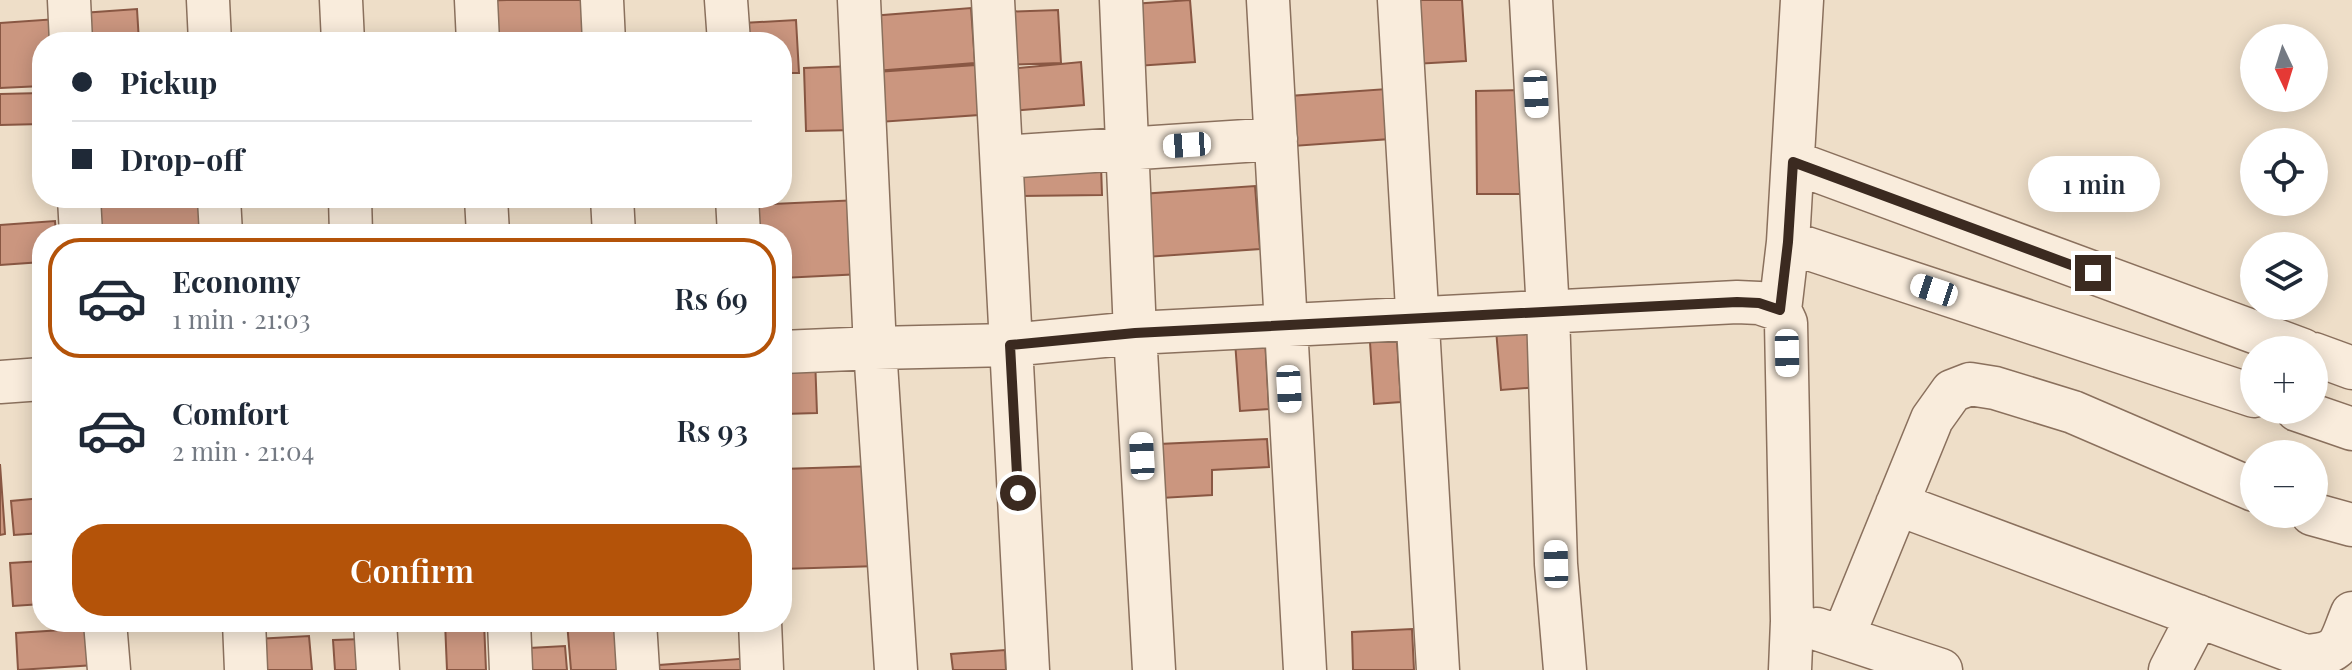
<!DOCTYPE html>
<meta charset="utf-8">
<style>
:root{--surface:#fff;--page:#f2f2f3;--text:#1f2937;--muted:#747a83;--line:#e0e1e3;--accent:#b45309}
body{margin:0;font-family:"Playfair Display",serif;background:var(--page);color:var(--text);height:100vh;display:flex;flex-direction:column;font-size:30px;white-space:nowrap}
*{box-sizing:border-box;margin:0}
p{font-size:26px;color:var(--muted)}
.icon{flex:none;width:44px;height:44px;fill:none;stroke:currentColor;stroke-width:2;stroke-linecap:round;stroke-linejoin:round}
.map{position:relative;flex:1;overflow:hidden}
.panel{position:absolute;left:32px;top:224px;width:760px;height:408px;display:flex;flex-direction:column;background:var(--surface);border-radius:32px;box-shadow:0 4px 20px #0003}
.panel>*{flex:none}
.hud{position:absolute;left:32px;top:32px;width:760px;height:176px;border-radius:32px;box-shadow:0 4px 20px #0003;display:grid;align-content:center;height:176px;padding:0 40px;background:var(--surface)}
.needle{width:52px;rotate:176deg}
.buttons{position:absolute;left:2240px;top:24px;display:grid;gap:16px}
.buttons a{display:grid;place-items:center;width:88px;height:88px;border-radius:50%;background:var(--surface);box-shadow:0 4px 20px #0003;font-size:40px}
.end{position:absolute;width:36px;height:36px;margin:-18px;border:10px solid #3b2a20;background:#fff;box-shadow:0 0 0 4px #fff}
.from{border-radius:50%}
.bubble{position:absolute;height:56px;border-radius:28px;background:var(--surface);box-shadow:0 4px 20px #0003;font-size:26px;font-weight:600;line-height:56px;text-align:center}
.car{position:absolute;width:24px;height:48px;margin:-24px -12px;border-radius:10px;box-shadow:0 0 6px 2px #0007;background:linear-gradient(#fff 24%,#345 0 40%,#fff 0 76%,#345 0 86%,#fff 0)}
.hud b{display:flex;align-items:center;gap:28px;height:76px;font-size:30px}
.hud b+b{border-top:2px solid var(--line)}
.hud i{width:20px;height:20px;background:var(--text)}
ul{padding:14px 0 0;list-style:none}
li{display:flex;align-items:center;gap:24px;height:120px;margin:0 16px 12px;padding:0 24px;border:4px solid transparent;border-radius:32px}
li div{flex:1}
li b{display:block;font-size:30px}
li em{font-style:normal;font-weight:600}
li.current{border-color:var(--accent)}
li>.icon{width:72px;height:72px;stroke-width:1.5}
.cta{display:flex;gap:16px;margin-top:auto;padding:16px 40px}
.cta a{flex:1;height:92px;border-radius:32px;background:var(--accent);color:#fff;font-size:32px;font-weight:600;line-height:92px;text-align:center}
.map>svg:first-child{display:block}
.building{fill:#cb967f;stroke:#895743;stroke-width:2}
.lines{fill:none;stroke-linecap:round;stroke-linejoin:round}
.minor-casing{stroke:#8a705d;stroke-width:45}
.minor{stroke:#f9ecdc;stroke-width:42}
.route{stroke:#3b2a20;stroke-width:10}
</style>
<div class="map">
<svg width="2352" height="670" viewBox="0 0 2352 670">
<rect width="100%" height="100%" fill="#eedec8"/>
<path class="building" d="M507,0H593L595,42H480L478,1Z
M1190,0L1195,62L1136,66L1132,4Z
M1411,0H1462L1466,61L1414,64Z
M971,8L975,63L875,71L871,16Z
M137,9L139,42H84L82,13Z
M1058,10L1061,63L1001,65L999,12Z
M57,19L59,42H42V86L0,88V23Z
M796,20L799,73H782V42H744L743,23Z
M1081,62L1084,105L1010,111L1007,69Z
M976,65L979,115L879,122L876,72Z
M854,66L855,130L806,131L804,68Z
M1387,89L1390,139L1293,146L1289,96Z
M1522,90L1523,194H1477L1476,91Z
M42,93V124L0,125V94Z
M1021,165H1101L1102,195L1021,196Z
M1255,186L1260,249L1146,257L1141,194Z
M92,198H205L207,234H94Z
M303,198H337L338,205L303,207Z
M859,200L862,274L782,278V234H753L752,205Z
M55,221L56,234H42V262L0,265V225Z
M596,227V234H497Z
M1533,315L1538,387L1501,390L1495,317Z
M1396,325L1401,402L1374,404L1369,327Z
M1265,339L1269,409L1240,411L1235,341Z
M815,357L817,413L784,414L782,358Z
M1267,439L1269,467L1212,470V495L1161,498L1159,444Z
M0,464L5,534L0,535Z
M875,466L878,566L782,569V469Z
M42,498V533L14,535L11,501Z
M42,561V604L13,606L10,563Z
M445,622H484L486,670H447Z
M567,622H620L624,670H571Z
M93,628L95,665L18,670L16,633Z
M1412,629L1414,670H1353L1352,632Z
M309,636L312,670H258L256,639Z
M363,639L364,670H335L333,640Z
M565,646L567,670H512L511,649Z
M1005,650L1006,670H953L951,654Z
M752,658L753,670H646V666Z"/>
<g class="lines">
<defs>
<path id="minor" d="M69,0L71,42
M208,0L210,42
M341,0L343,42
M476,0L478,42
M602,0L604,42
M726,0L729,42
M859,0L875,348L896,670
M993,0L1028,670
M1121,0L1135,333L1154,670
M1268,0L1305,670
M1399,0L1438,670
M1531,0L1548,312L1556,564L1565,670
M1002,157L1276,139
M1793,162L2303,350
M79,198L81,234
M219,198L221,234
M350,198L351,234
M486,198L488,234
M612,198L614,234
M737,198L739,234
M1788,242L2254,396
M1780,310L1788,242L1802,0
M782,352L875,348L1010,345L1135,333L1737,302L1759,303L1780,310L1786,323L1792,621L1790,670
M2314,354L2352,368
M0,382L42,379
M2297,410L2352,429
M1897,504L2305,656C2342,654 2339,644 2352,613
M2312,514L2352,525
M105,622L109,670
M244,622L246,670
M375,622L378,670
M509,622L511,670
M635,622L638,670
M760,622L762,670
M1817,629L1941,670
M1843,637L1932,419L1952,391L1970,384L1995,388L2073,412L2254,490
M2170,670L2198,616"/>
</defs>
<use href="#minor" class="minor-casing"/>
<use href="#minor" class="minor"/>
</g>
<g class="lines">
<path class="route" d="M1018,493L1010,345L1135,333L1737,302L1759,303L1780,310L1788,242L1793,162L2093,273"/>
</g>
</svg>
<div class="buttons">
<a><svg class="needle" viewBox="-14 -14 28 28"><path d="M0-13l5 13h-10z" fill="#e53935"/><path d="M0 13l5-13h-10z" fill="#747a83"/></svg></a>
<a><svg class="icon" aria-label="locate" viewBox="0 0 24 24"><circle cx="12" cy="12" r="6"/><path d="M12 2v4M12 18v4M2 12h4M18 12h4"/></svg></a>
<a><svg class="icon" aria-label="layers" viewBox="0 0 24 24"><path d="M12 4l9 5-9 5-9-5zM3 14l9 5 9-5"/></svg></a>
<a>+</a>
<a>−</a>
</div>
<i class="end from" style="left:1018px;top:493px"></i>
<i class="end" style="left:2093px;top:273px"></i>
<div class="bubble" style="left:2028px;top:156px;width:132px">1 min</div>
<i class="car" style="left:1536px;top:94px;rotate:177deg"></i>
<i class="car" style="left:1187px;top:145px;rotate:266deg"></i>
<i class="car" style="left:1934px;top:290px;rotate:288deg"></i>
<i class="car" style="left:1787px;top:353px;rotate:179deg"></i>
<i class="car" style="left:1289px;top:389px;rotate:177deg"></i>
<i class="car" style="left:1142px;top:456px;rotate:357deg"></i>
<i class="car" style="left:1556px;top:564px;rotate:359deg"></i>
<div class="hud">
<b><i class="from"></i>Pickup</b>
<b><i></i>Drop-off</b>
</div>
<section class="panel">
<ul>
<li class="current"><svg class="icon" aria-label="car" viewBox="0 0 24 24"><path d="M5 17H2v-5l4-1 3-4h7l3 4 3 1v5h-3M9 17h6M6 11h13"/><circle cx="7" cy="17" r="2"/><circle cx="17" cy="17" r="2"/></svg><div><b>Economy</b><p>1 min · 21:03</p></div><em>Rs 69</em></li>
<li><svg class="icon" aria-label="car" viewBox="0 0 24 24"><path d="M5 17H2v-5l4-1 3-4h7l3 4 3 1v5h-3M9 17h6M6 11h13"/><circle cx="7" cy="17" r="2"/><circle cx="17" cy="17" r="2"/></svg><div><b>Comfort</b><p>2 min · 21:04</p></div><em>Rs 93</em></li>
</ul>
<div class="cta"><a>Confirm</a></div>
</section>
</div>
